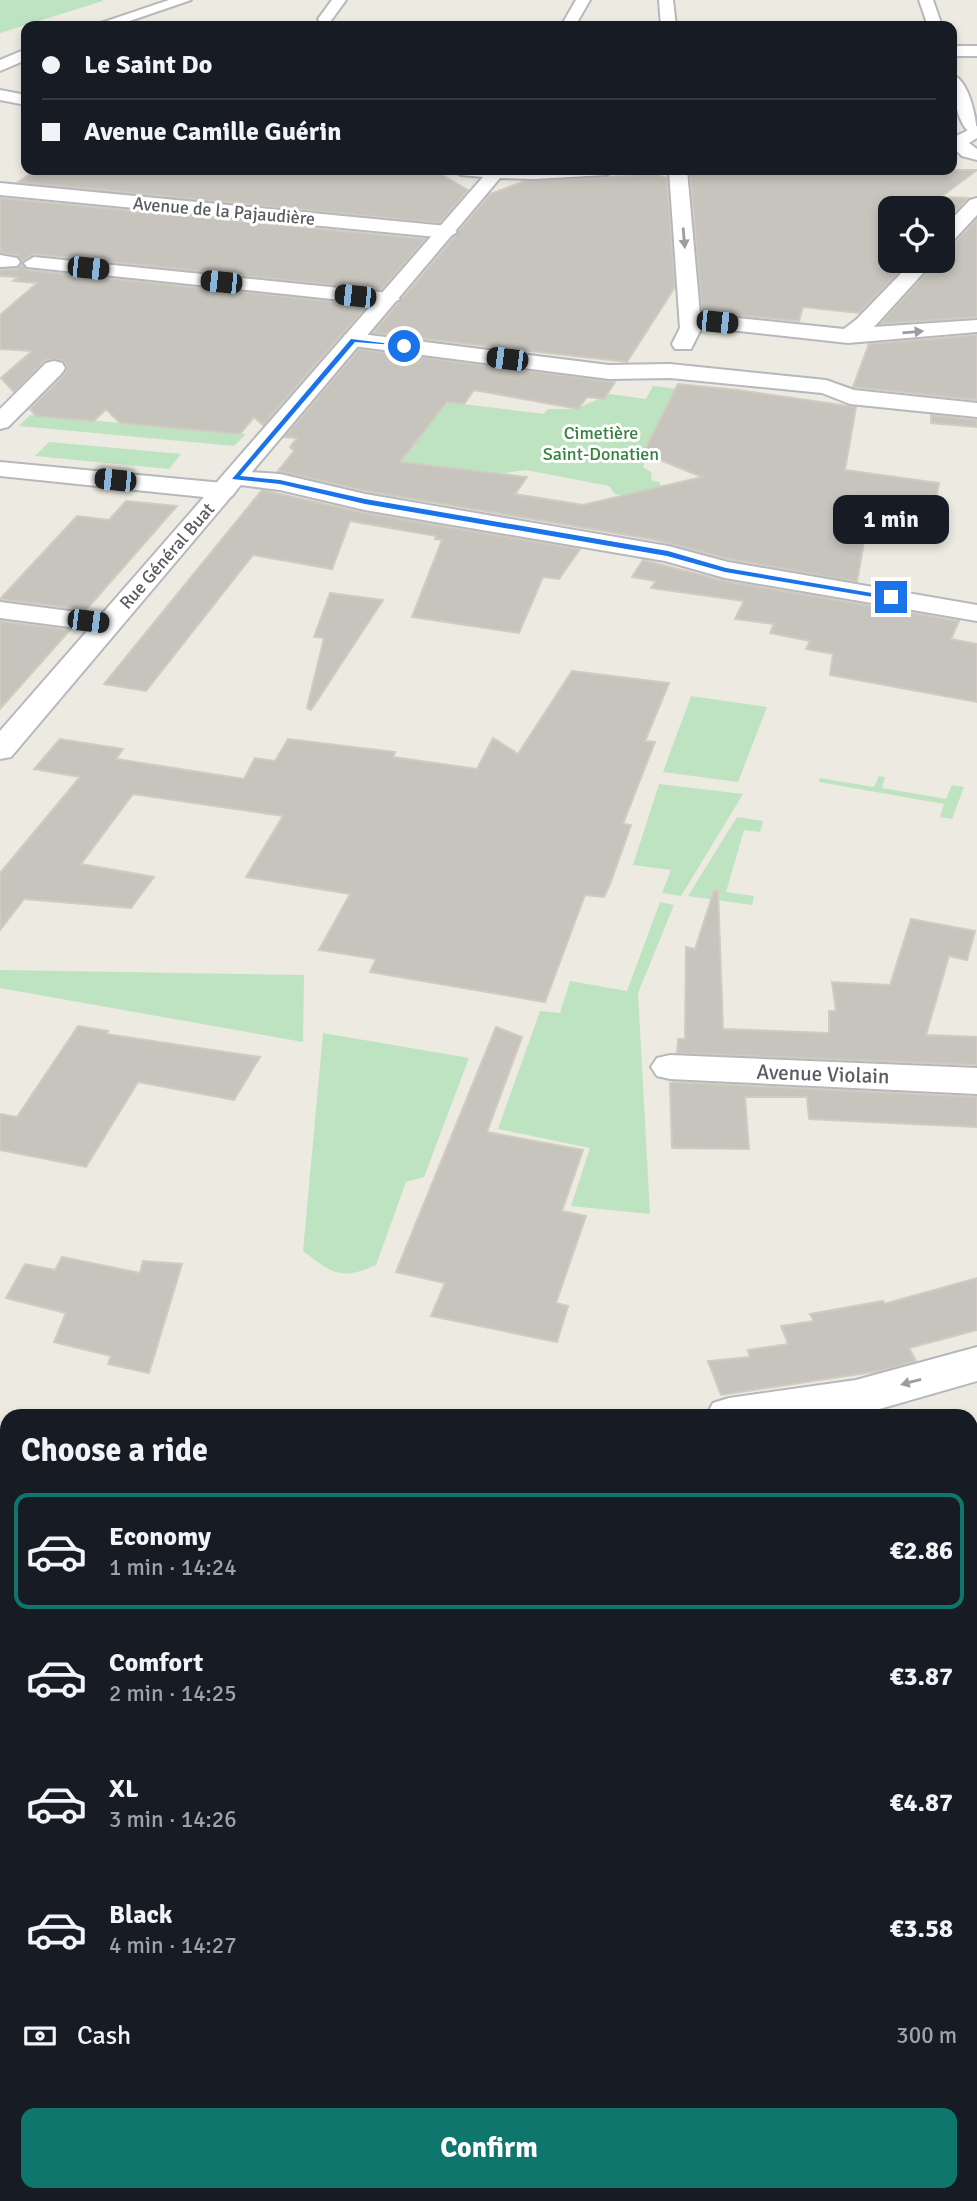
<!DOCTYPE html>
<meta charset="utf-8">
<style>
:root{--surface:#171b24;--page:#20242c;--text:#f1f3f6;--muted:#9ea1a6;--line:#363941;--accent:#0f766e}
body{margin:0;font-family:Signika,sans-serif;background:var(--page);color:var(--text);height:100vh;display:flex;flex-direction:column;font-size:26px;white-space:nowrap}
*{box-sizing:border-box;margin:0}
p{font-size:23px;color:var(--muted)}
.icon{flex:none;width:38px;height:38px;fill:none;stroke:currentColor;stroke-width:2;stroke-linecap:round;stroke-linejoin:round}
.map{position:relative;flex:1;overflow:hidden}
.side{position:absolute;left:0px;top:1409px;width:978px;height:793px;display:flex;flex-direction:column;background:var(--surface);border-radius:21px 21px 0 0;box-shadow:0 4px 10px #0003}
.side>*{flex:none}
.hud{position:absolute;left:21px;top:21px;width:936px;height:154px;border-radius:14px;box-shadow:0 4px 10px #0003;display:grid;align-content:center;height:154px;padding:0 21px;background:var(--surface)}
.buttons{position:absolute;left:878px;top:196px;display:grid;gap:14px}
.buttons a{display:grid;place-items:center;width:77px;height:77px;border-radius:14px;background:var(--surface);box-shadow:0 4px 10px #0003;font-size:35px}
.end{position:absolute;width:32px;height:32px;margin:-16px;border:9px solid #1a73e8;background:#fff;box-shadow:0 0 0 4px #fff}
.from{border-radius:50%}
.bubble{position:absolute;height:49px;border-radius:14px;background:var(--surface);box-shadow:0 4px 10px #0003;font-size:23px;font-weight:800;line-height:49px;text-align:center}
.car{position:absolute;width:21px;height:42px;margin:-21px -10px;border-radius:9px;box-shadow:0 0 5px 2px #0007;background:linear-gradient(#222 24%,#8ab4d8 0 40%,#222 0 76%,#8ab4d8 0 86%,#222 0)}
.hud b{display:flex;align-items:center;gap:24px;height:66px;font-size:26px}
.hud b+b{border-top:2px solid var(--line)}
.hud i{width:18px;height:18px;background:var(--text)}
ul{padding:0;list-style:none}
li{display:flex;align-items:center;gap:21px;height:116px;margin:0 14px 10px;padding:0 7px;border:4px solid transparent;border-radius:14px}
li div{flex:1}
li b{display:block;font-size:26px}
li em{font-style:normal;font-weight:800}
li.selected{border-color:var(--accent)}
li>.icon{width:63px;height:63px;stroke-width:1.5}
h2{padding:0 21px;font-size:32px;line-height:84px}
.pay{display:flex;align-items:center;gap:18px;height:77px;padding:0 21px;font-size:26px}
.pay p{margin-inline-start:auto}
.cta{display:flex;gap:14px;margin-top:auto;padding:14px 21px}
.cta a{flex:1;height:80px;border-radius:14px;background:var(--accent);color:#fff;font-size:28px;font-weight:800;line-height:80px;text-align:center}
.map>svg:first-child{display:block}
.green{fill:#bee3c0}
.building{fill:#c7c4be;stroke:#d0ccc0;stroke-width:2}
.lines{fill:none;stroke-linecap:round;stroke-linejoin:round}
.street-casing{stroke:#b7b8bd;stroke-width:4}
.secondary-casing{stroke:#b7b9bf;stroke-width:4}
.street{fill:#fff;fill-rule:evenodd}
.secondary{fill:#fff;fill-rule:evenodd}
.oneway{fill:#9c9da0}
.route{fill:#1a73e8}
.labels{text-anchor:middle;stroke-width:6;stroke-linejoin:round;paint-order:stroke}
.far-street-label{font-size:18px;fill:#5a5c61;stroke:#fff}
.far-park-label{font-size:18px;fill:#388240;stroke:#fff}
.street-label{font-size:21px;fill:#5a5c61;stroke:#fff}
</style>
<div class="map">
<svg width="977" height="2201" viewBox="0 0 977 2201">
<rect width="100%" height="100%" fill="#eceae1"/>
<path class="green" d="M0,0H102L103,1L0,33Z
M653,386L696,391L657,435H652L648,451L642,452L647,456L643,467L652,473L651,480L659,482L661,487L703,506L615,494L609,486L526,470L498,474L399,463L447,402L544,414L548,409H576L610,394L646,399Z
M30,415L246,434L234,446L19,426Z
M49,442L181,454L169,469L35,456Z
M691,696L767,707L738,782L663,772Z
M879,776L885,777L882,788L946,799L952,785L964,787L952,819L940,817L944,804L819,782L820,778L874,787Z
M659,784L743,794L681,896L662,893L671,870L633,865Z
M737,817L763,821L760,832L744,830L726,892L754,896L752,905L688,896Z
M660,902L674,905L638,993L650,1214L571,1206L590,1148L498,1129L540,1011L560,1013L570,981L627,991Z
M0,970L304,975L303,1042L0,988Z
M323,1033L469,1058L424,1177L406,1182L376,1265C341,1281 332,1273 303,1251Z"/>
<path class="building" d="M36,170H426L435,171L468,190L440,223L18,182Z
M722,170H977L941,197L968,198L943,224V208H891V261H910L859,313L803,307L799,321L702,312L690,173Z
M655,175L667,178L675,287L627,362L373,333L490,194L525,181Z
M0,198L426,239L381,290L34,254L22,261L17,255L0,253Z
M977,219V317L880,324L937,261H943V248L952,246Z
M22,264L27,270L368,305L263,425L254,417L240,434L120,423L106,409L94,421L36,416L30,409L64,375L67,367L63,360H45L14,392L1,378L32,351L0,349V315L37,283L13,281L18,277L0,276V270L17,269Z
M977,335V400L853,387L869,344Z
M359,349L615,382L604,399L587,397L578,409L474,390L464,404L447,402L400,462L527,477L515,494L583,505L702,477L643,453L678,384L738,390L856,407L845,470L939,483L931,526L868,518L857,582L729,559L656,540L366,491L278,471L294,451L290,447L297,438L284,437Z
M931,415L977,420V427L931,423Z
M262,490L365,513L580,549L559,579L543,577L519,633L412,617L442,540L435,539L436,536L350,521L332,569L253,555L146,691L104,684Z
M126,501L177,506L86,610L0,599L77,516L109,520Z
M643,560L725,581L959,621L951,639L977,644V702L830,675L833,654L806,649L810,641L770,633L774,624L735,619L744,601L651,588L656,581L632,577Z
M330,593L383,600L311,710L307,708L324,638L314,637Z
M0,621L70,630L0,709Z
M572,671L669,683L645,741L655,742L623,824L631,825L610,884L604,897L585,895L545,1002L370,972L376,959L319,950L350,894L246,877L283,816L133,794L81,864L154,877L131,908L24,899L0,930V873L80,777L34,769L60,739L123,749L116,759L244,779L255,758L275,761L288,739L395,752L393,757L477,769L493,738L518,754Z
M714,891H718L723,1029L829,1033V1011H836L832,982L890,985L911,919L975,931L967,960L949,956L926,1035L977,1037V1065L677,1053L678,1039H685L686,947L695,949Z
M78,1026L108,1031L106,1034L260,1057L234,1100L138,1082L86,1167L0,1150V1114L17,1117Z
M496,1027L522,1037L487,1132L583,1150L562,1211L586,1216L556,1303L568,1306L557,1342L431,1316L445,1283L396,1272Z
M674,1082L977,1097V1127L809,1119L807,1097H745L749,1149L672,1148L670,1083Z
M62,1257L140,1273L143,1261L182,1264L149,1373L108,1364L111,1356L54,1342L66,1313L6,1298L25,1264L55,1270Z
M977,1278V1330L909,1348L916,1361L880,1371L721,1395L708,1361L750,1357L748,1350L788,1344L781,1326L814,1321L810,1314L883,1301L884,1304Z"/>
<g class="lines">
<defs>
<path id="street" d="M169,0H191L115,26H92Z
M332,0H346L330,22H320L318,19Z
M659,0H673L676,26H661Z
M919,0H933L942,26H928Z
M952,46H977V56H952Z
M26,49V60L0,71V60Z
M952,75C969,79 977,120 977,136C958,133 952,92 952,75Z
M669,170H687L700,314L844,329L857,319L913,261H934L874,327L977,320V332L848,343L702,327L691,349H675L672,344L680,328Z
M0,183L447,226L457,232L447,238L0,195Z
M977,198V215L950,244L943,246V228L970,200Z
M0,255L17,258L20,262L17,266L0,267Z
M34,257L389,293L400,299L389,305L27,267L24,263Z
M353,333L609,365L670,364L826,380L854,390L977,403V417L850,404L822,393L670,378L609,379L345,345L342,340L345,335Z
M54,361L62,363L65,368L62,373L8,427L0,429V409L46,363Z
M0,462L223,483L232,486L236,491L232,496L223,499L0,476Z
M234,471L280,474L365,494L668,546L728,562L977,605V621L725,578L665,561L365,510L280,490L225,483L222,478L225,473Z
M0,602L108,616L118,618L122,624L118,630L108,632L0,618Z
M670,1055L977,1068V1094L670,1079L657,1076L651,1067L657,1058Z
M977,1347V1381L855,1416H706L713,1403L729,1398L856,1380Z
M7,1493V1533L0,1535V1495Z
M445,2194H507L508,2201H446Z"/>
<path id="secondary" d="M576,0H590L575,26H561Z
M0,90L26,95V105L0,100Z
M977,126V138L969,143L977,149V160L962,156L952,146V138Z
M452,170H615L606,175L534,179L500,178L11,757L0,759V731L483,177L461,175Z"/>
</defs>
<use href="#street" class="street-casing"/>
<use href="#secondary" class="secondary-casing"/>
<use href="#street" class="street"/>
<use href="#secondary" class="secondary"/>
</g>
<defs><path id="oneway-solid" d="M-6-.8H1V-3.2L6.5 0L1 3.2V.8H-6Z" transform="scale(1.75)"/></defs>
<g class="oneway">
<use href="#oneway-solid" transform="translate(684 238) rotate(85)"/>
<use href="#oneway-solid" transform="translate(913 332) rotate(-5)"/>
<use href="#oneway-solid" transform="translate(911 1382) rotate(165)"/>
</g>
<path class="route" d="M351,339L407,346L355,342L240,476L280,480L365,499L668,551L726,568L895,597L891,600L725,572L667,556L365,504L280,484L232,479Z"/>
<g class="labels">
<g class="far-street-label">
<text transform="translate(224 211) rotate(5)" y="6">Avenue de la Pajaudière</text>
<text transform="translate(167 556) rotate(-49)" y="6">Rue Général Buat</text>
</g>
<g class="far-park-label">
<text x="601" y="439">Cimetière<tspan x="601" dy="21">Saint-Donatien</tspan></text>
</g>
<g class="street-label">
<text transform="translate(823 1074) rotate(2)" y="7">Avenue Violain</text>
</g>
</g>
</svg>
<div class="buttons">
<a><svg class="icon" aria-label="locate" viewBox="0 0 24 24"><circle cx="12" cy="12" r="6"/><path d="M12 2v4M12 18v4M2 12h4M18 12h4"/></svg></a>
</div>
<i class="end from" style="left:404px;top:346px"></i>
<i class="end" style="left:891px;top:597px"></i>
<div class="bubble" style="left:833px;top:495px;width:116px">1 min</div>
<i class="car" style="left:88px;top:268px;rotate:96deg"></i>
<i class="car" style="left:221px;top:282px;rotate:276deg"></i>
<i class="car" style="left:355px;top:296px;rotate:276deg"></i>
<i class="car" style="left:717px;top:322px;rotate:96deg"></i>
<i class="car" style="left:507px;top:359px;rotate:277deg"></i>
<i class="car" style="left:115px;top:480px;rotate:276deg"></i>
<i class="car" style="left:88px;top:621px;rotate:97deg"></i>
<div class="hud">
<b><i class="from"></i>Le Saint Do</b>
<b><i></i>Avenue Camille Guérin</b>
</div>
<section class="side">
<h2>Choose a ride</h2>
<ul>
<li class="selected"><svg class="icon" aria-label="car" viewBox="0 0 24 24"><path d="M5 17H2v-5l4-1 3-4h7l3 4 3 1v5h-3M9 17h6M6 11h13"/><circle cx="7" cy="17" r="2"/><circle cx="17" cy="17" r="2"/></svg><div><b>Economy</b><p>1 min · 14:24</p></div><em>€2.86</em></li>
<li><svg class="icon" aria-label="car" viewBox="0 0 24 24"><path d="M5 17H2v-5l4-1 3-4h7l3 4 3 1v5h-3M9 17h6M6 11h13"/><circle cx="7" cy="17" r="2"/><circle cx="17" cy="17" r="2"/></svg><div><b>Comfort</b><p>2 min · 14:25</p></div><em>€3.87</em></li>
<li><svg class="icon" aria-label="car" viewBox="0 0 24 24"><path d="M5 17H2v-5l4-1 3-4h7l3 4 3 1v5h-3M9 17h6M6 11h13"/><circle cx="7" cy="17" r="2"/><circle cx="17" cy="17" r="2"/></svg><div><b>XL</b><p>3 min · 14:26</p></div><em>€4.87</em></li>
<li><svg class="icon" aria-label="car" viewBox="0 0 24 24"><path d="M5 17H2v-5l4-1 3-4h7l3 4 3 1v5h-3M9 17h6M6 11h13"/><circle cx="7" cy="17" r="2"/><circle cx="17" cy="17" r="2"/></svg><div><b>Black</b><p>4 min · 14:27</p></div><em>€3.58</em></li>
</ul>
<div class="pay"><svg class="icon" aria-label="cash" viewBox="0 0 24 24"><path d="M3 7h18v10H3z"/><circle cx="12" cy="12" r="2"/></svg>Cash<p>300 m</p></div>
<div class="cta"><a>Confirm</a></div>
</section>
</div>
